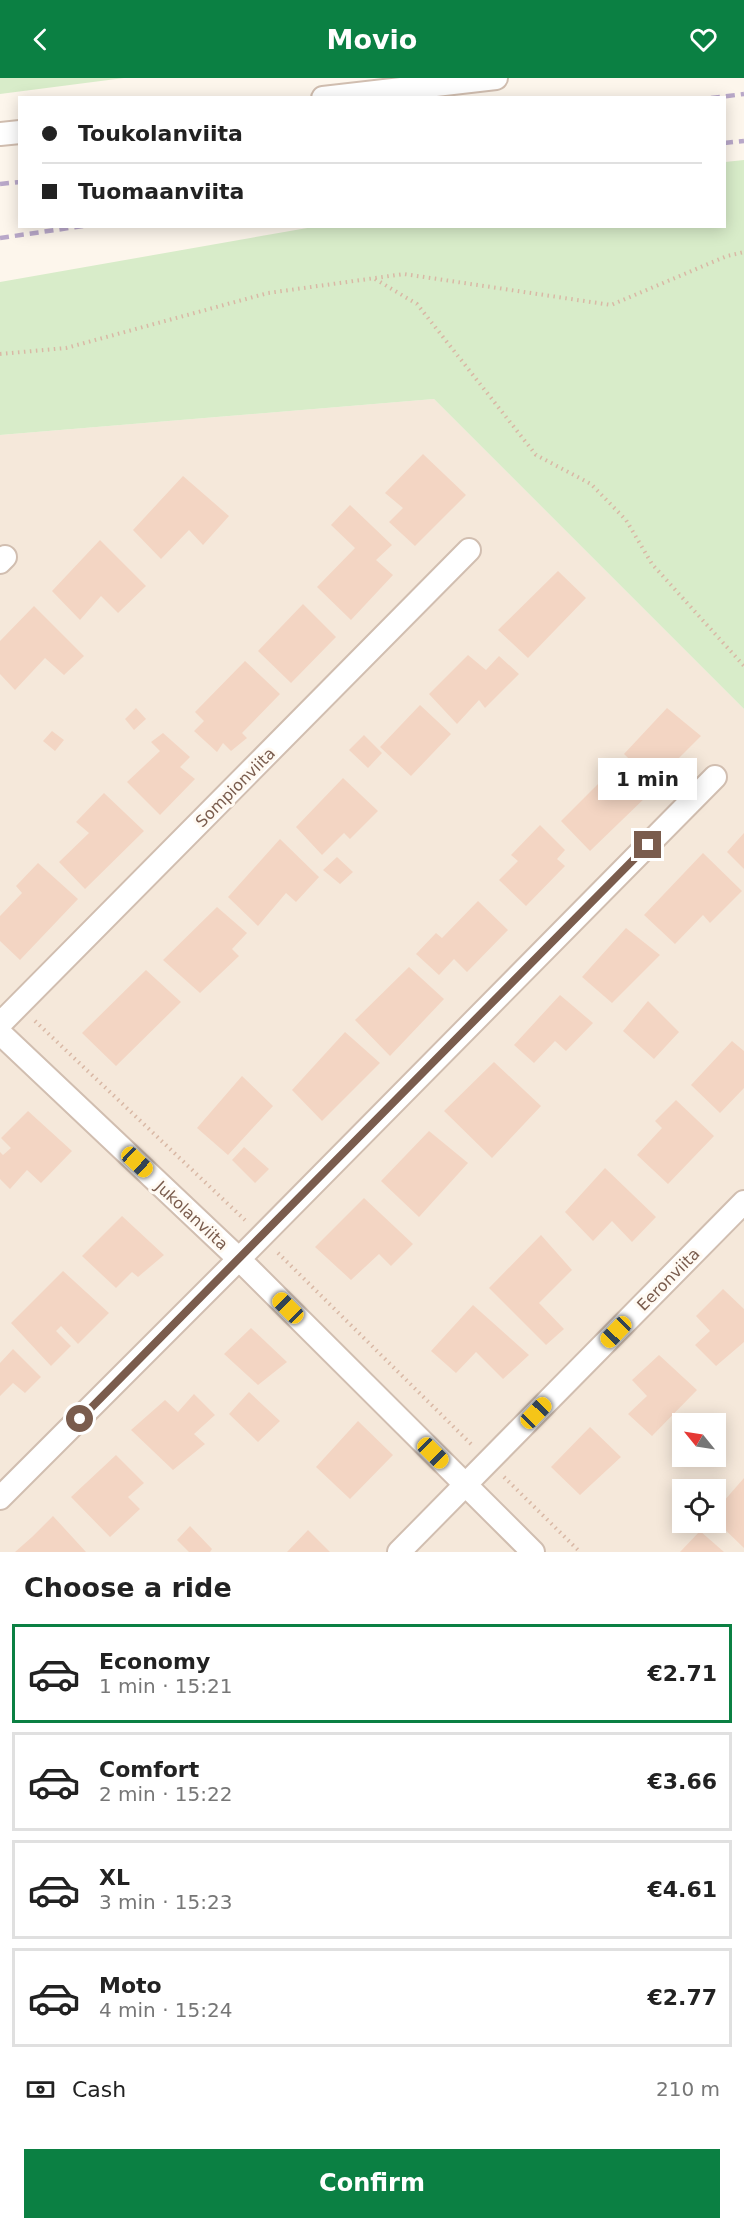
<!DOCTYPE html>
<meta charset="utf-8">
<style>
:root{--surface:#fff;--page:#f2f2f2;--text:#222;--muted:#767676;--line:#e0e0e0;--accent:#0b8043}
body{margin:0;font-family:"DejaVu Sans",sans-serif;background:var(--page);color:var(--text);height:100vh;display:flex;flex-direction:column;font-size:22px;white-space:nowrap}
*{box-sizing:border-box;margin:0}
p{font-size:20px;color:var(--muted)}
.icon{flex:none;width:33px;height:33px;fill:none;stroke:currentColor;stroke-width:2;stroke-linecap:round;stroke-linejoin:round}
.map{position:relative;height:1474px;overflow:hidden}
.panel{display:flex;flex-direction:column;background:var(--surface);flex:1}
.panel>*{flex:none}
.top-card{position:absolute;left:18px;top:18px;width:708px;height:132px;border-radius:0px;box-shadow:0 3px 15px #0003;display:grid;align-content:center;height:132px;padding:0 24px;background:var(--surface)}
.needle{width:39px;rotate:300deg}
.tools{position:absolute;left:672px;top:1335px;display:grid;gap:12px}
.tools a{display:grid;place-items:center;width:54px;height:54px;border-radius:0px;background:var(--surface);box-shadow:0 3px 15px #0003;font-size:30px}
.end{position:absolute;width:27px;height:27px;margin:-14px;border:8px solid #7a5c4d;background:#fff;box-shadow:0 0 0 3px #fff}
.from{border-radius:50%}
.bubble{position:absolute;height:42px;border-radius:0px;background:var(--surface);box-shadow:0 3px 15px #0003;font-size:20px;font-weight:600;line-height:42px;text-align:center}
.car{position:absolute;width:18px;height:36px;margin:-18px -9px;border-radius:8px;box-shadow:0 0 4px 2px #0007;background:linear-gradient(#f5c518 24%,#345 0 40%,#f5c518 0 76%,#345 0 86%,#f5c518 0)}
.top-card b{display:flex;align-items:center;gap:21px;height:57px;font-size:22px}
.top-card b+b{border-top:2px solid var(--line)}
.top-card i{width:15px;height:15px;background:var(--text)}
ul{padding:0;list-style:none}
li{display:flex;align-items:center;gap:18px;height:99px;margin:0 12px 9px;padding:0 12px;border:3px solid var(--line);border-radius:0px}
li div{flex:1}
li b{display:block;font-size:22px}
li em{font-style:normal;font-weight:600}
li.active{border-color:var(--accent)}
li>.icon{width:54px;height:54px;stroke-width:1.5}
h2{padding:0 24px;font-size:27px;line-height:72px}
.pay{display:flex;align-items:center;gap:15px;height:66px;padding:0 24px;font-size:22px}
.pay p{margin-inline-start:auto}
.button{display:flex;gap:12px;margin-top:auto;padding:12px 24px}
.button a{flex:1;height:69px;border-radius:0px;background:var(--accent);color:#fff;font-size:24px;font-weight:600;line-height:69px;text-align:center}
header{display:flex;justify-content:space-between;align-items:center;height:78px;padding:0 24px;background:var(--accent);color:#fff;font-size:27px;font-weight:600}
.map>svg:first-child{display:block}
.residential{fill:#f5e8da;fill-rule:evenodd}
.green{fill:#d8ecc9}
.building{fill:#f3d5c3}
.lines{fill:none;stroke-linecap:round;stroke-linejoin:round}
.street-casing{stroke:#d1beb0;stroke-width:26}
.path{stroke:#d9b8a5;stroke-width:4;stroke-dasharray:1.5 4.5;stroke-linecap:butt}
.street{stroke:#fff;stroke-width:22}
.rail{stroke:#b9a8c9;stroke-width:4.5;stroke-dasharray:9 6;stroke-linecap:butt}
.route{stroke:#7a5c4d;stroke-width:8}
.labels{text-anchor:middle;stroke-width:6;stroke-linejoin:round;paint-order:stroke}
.street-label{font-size:16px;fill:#7a5c4d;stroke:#fffaf3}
</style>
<header><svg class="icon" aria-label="back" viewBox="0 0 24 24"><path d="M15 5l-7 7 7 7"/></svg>Movio<svg class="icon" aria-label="heart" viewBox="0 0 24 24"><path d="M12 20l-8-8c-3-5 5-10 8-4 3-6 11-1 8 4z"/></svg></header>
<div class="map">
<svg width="744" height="1474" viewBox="0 0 744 1474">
<rect width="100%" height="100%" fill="#fdf6ec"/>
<path class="residential" d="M434,321L744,631V1474H0V357ZM682,1346H716V1378H682ZM682,1412H716V1444H682Z"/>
<path class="green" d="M0,0H124L0,16Z
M744,82V631L434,321L0,357V204L313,149L724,148L725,84Z"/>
<path class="building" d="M423,376L466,417L415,468L389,444L403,430L385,415Z
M183,398L229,438L203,467L189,452L161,481L133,452Z
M350,427L392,467L376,482L393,497L351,542L317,509L355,470L331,447Z
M100,462L146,508L118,535L101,518L80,542L52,513Z
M558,493L586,520L528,580L498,552Z
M303,526L336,559L291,605L258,573Z
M34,528L84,578L64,597L45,580L15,612L0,596V563Z
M468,577L486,592L499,578L519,596L485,630L479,622L457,646L429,616Z
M245,583L280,616L242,655L247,660L231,673L223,665L217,674L194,653L204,643L195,634Z
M420,627L451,656L411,698L380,669Z
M136,630L146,641L134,652L125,641Z
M667,630L701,658L654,705L624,676Z
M52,653L64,662L55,673L43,663Z
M163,655L190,679L180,689L195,701L160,737L127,704L160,673L151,664Z
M364,657L382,675L368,690L349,672Z
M616,688L649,716L590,773L561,743Z
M343,700L378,733L350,761L344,755L322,777L296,749Z
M104,715L144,753L85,811L59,784L89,755L76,744Z
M540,747L565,772L557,781L565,788L526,828L499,802L518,783L511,777Z
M744,755V791L727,774Z
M280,761L319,799L296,824L286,815L258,848L228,819Z
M703,775L742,813L710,845L703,837L675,866L644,837Z
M337,779L353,794L340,806L323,792Z
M38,785L78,821L20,882L0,863V838L22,815L16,808Z
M478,823L508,852L467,894L454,881L439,897L416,876L436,855L442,860Z
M217,829L247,855L232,871L239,878L200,915L163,882Z
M626,850L660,877L612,925L582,899Z
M409,889L444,921L390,978L355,942Z
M146,892L181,924L116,988L82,955Z
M560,917L593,945L566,973L555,963L534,985L514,967Z
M648,923L679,954L654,981L623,953Z
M345,954L380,985L322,1043L292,1012Z
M732,963L744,973V1010L720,1035L691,1007Z
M494,984L541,1028L492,1080L444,1033Z
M242,998L273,1028L228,1077L197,1050Z
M676,1022L714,1058L668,1106L637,1077L662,1050L655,1043Z
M28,1033L72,1073L41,1105L27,1092L10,1111L0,1101V1074L3,1077L11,1070L1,1060Z
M429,1053L468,1085L419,1139L381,1103Z
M244,1069L269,1091L255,1105L232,1082Z
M605,1090L656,1139L632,1164L612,1143L593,1163L565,1134Z
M364,1120L413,1166L391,1188L379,1176L351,1202L315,1169Z
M122,1138L164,1177L138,1199L132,1194L116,1210L82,1178Z
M541,1157L572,1192L539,1225L564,1251L546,1267L489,1210Z
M63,1193L109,1235L78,1266L61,1248L56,1253L71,1268L51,1288L11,1245Z
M723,1211L744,1231V1264L716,1288L695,1267L710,1253L696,1238Z
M473,1227L529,1277L503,1301L476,1274L456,1295L431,1273Z
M251,1250L287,1284L258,1307L224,1276Z
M13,1271L41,1299L25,1315L13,1305L0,1318V1285Z
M659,1277L697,1312L652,1358L628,1336L647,1318L632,1302Z
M249,1314L280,1343L258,1364L229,1336Z
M194,1316L215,1337L194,1356L205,1366L173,1392L131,1352L165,1322L178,1334Z
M358,1343L393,1377L350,1421L316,1389Z
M590,1349L621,1379L580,1417L551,1389Z
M116,1377L144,1405L128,1419L140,1431L110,1459L71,1419Z
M744,1400V1470L716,1443V1432Z
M53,1438L86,1474H15L32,1459Z
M190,1448L212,1471L210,1474H189L177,1462Z
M308,1452L330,1474H287Z
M700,1453L724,1474H680Z"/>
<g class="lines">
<defs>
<path id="street" d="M323,20L496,0
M0,56L20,54
M0,484L5,479
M0,946L469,472
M0,955L239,1181L533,1474
M0,1420L239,1181L715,699
M399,1474L744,1124"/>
</defs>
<use href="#street" class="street-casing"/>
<path class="path" d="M375,201L417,226L536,377L591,406L626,442L652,486L744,588
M0,276L66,270L268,215L404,196L611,227L727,178L744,174
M35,943L245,1142
M278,1175L473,1368
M504,1399L580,1474"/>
<use href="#street" class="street"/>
<path class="rail" d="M711,20L744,16
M724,65L744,63
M0,106L20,104
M0,160L83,148"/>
</g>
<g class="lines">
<path class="route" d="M80,1341L648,767"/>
</g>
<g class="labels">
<g class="street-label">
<text transform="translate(235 709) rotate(-45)" y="6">Sompionviita</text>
<text transform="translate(192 1137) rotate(43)" y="6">Jukolanviita</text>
<text transform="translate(668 1201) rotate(-45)" y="6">Eeronviita</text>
</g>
</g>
</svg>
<div class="tools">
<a><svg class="needle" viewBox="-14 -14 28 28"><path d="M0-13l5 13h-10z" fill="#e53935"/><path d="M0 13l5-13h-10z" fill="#767676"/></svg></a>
<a><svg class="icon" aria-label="locate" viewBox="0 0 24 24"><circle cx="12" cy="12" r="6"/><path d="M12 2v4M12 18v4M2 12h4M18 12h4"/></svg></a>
</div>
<i class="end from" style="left:80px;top:1341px"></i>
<i class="end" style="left:648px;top:767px"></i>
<div class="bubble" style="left:598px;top:680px;width:99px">1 min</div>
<i class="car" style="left:137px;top:1084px;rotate:133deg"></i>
<i class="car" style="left:288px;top:1230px;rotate:315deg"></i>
<i class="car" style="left:616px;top:1254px;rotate:224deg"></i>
<i class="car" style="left:536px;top:1335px;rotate:44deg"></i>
<i class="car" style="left:433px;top:1375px;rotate:135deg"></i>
<div class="top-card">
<b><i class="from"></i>Toukolanviita</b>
<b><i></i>Tuomaanviita</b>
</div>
</div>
<section class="panel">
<h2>Choose a ride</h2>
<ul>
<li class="active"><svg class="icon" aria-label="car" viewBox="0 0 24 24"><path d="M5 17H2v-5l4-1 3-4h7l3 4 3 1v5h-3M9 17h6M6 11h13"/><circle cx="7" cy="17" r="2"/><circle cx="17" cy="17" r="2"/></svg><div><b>Economy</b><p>1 min · 15:21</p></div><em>€2.71</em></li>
<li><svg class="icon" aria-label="car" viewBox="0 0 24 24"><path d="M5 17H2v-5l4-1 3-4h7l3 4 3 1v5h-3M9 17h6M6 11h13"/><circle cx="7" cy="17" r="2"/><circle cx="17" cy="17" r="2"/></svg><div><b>Comfort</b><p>2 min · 15:22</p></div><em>€3.66</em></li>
<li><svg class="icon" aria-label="car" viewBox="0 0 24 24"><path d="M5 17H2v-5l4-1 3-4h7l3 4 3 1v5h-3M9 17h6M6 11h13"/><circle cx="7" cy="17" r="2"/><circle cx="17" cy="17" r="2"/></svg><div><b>XL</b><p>3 min · 15:23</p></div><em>€4.61</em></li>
<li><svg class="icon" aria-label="car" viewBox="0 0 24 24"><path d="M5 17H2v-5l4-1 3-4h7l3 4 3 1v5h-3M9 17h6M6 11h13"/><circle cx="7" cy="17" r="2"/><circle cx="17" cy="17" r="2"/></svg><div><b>Moto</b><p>4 min · 15:24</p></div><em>€2.77</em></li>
</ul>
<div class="pay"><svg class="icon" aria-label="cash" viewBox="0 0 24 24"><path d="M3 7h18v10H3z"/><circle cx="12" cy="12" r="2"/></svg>Cash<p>210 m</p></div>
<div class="button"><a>Confirm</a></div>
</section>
